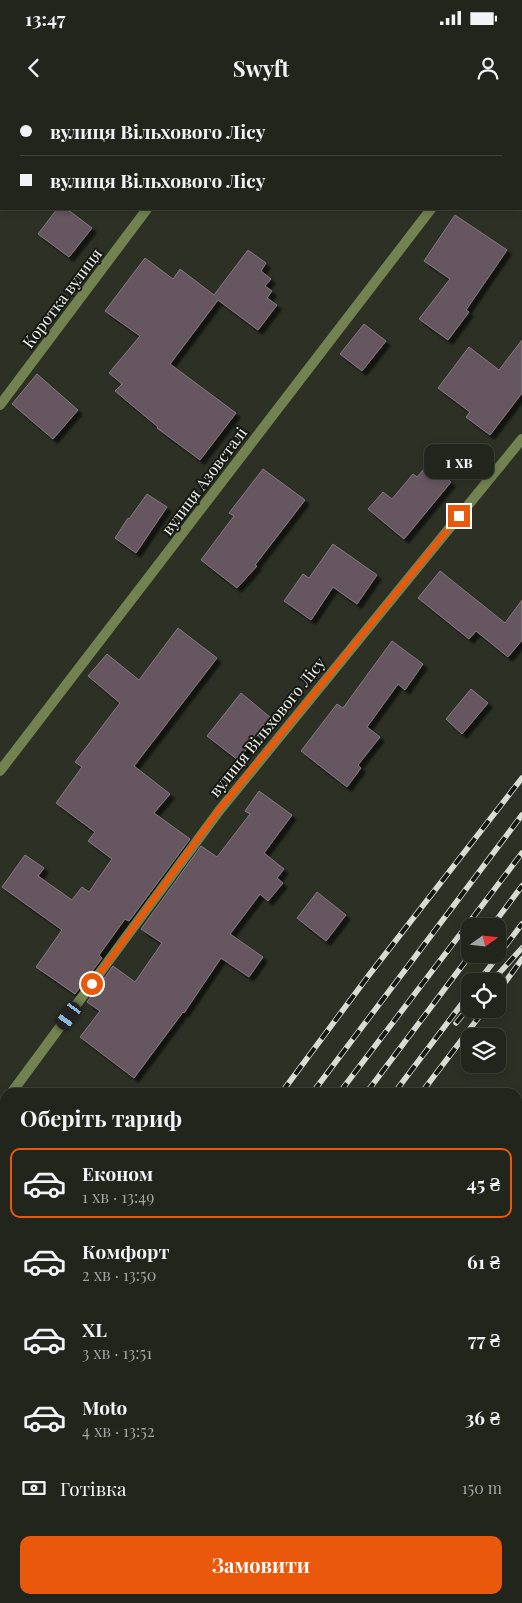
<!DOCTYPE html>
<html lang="uk">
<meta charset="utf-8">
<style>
:root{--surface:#22251c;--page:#2e3129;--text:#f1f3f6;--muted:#a2a5a3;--line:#3f423b;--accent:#ea580c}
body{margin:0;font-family:"Playfair Display",serif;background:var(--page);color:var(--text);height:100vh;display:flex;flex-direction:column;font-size:19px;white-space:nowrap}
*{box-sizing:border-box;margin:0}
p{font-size:16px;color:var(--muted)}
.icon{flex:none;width:28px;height:28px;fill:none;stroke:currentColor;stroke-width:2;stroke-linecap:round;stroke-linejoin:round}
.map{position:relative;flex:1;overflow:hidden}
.panel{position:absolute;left:0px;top:988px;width:522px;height:516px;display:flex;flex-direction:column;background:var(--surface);border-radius:15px 15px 0 0;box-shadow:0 2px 8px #0003,0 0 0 1px var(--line)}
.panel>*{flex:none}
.banner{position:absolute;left:0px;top:0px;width:522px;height:110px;box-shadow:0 2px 8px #0003,0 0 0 1px var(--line);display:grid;align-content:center;height:110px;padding:0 20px;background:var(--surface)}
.needle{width:32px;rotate:75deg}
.tools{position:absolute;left:461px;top:818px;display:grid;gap:10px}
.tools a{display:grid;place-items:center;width:45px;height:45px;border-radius:10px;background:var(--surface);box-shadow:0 2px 8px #0003,0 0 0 1px var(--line);font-size:25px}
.end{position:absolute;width:22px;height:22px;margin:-11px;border:6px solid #ea580c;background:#fff;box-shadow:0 0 0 2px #fff}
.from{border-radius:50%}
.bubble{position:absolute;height:35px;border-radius:10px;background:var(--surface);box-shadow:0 2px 8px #0003,0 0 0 1px var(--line);font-size:16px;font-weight:700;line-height:35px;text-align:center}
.car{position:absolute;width:15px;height:30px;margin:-15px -8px;border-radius:6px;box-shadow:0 0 4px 1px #0007;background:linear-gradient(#222 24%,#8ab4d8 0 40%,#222 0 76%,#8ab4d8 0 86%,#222 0)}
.banner b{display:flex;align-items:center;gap:18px;height:48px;font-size:19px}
.banner b+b{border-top:1px solid var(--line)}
.banner i{width:12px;height:12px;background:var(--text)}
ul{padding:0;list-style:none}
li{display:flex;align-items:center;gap:15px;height:70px;margin:0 10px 8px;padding:0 10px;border:2px solid transparent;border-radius:10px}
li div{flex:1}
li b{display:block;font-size:19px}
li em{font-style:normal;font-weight:700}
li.selected{border-color:var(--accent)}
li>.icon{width:45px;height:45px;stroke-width:1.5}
h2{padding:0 20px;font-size:22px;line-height:60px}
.pay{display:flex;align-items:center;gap:12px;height:55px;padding:0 20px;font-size:19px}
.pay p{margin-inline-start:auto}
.primary-button{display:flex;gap:10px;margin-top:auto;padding:10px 20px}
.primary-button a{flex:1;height:58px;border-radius:10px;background:var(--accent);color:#fff;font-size:20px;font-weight:700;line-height:58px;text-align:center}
.status{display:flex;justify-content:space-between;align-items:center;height:35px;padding:0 25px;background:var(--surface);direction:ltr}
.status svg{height:14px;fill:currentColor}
header{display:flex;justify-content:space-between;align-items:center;height:65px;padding:0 20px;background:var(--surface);font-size:22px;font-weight:700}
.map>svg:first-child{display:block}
.building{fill:#655761;stroke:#867881;filter:url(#shadow)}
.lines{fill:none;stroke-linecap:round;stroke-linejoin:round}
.path{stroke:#92968b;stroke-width:3;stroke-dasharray:4 2.5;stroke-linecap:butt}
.lane{stroke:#728250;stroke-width:10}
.street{stroke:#728250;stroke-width:10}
.secondary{stroke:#98b15f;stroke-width:10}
.rail-casing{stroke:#d9dcd3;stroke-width:5.5}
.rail{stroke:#161813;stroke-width:4;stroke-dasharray:11;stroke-linecap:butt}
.route{stroke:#ea580c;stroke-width:6}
.labels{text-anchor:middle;stroke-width:4;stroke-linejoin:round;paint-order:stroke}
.street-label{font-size:16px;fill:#f1f4eb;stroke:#161813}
</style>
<div class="status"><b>13:47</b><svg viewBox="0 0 49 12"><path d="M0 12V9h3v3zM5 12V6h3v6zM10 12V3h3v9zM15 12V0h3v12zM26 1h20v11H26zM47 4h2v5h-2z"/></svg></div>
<header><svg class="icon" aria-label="back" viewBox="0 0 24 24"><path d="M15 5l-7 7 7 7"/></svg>Swyft<svg class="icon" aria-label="person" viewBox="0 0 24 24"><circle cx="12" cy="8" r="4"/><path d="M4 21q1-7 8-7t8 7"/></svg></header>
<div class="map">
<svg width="522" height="1503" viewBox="0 0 522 1503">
<defs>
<filter id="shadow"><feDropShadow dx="4.5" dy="4.5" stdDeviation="1" flood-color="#0009"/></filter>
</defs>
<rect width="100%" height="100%" fill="#2d3125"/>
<path class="building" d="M57,109H67L92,128L69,157L38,134Z
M455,115L507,150L466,210L469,212L448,240L419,219L450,179L424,161Z
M248,150L266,163L261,171L271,179L265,186L272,191L267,198L277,205L258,230L218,200L170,264L236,313L200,360L157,328L158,327L115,291L122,284L109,273L140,236L105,211L145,158L173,179L180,169L214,195Z
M364,224L386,241L362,271L340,254Z
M522,240V293L490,335L466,317L470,312L438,288L469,247L499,270Z
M37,274L78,310L53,339L12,304Z
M429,363L451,382L404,439L368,409L383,392L392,399L413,374L417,377Z
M263,369L305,400L255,465L257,466L237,488L201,460L234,416L229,413Z
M147,394L167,407L136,453L115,438L128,418L129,419Z
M333,444L377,475L357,504L333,487L311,520L284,501L303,474L309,478Z
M440,471L505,523L522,500V540L508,557L476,531L469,539L418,498Z
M178,528L217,558L134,666L170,694L154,713L190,739L129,821L125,819L99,855L102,858L75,894L36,867L62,830L2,787L25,755L44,768L38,776L72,800L82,787L89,792L112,759L88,741L95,732L56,703L82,667L75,662L120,603L88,576L107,554L139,580Z
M392,541L423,564L405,590L398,584L367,627L380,637L358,665L361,668L347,687L301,651L337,604L343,608Z
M471,589L488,603L462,634L446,619Z
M241,593L271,618L238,660L207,636Z
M259,691L292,715L264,753L284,769L277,778L283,783L268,801L260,794L230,834L263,857L249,877L221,858L184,913L183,912L134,978L80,937L100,911L87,902L113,866L135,882L162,843L141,829L201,746L217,757L250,714L245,711Z
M317,792L346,815L326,841L297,818Z"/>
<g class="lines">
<path class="path" d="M362,0L370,1"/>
<path class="lane" d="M518,1079L522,1074
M180,1503L183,1499"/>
<path class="street" d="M0,305L147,109
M0,671L431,109
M12,992L219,711L522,339
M0,1007L5,1001"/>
<path class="secondary" d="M161,0L169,1
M495,0L504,1
M521,4H522
M521,53H522"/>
<defs>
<path id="rail" d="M492,826L522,786
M479,881L522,824
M492,881L522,848
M498,892L522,859
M456,923L470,906
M282,992L369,875L522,678
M313,992L522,715
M340,992L522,753
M367,992L471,854
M395,992L470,893
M422,992L485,909
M518,1034L522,1029
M0,1324L5,1318
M0,1371L5,1364
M0,1392L5,1384
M0,1408L5,1401
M0,1437L5,1431
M0,1495L5,1489
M19,1503L22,1499
M147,1503L150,1499"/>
</defs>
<use href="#rail" class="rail-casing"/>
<use href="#rail" class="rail"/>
</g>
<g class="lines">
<path class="route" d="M92,884L218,711L459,416"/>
</g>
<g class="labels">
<g class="street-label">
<text transform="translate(62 198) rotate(-53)" y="6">Коротка вулиця</text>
<text transform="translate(204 381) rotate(-53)" y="6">вулиця Азовсталі</text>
<text transform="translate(267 627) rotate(-51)" y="6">вулиця Вільхового Лісу</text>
</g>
</g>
</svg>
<div class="tools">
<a><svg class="needle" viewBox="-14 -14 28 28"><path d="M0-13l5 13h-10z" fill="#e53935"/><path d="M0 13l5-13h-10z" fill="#a2a5a3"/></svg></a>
<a><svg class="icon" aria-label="locate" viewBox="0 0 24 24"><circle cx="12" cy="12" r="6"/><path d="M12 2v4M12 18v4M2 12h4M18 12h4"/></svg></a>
<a><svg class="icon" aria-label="layers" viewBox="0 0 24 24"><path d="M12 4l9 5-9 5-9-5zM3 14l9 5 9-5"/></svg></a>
</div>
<i class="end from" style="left:92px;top:884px"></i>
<i class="end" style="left:459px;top:416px"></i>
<div class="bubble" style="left:424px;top:344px;width:70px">1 хв</div>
<i class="car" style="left:69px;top:916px;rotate:216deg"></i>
<div class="banner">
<b><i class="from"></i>вулиця Вільхового Лісу</b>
<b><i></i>вулиця Вільхового Лісу</b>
</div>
<section class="panel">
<h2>Оберіть тариф</h2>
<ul>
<li class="selected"><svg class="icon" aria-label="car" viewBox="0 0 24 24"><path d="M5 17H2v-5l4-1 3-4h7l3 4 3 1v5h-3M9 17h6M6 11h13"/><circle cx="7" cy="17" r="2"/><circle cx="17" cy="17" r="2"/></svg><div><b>Економ</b><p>1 хв · 13:49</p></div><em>45 ₴</em></li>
<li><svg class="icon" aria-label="car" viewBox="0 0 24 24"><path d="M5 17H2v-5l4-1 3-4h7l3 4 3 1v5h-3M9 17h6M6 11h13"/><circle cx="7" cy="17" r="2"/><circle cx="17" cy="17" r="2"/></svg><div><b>Комфорт</b><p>2 хв · 13:50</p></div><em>61 ₴</em></li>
<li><svg class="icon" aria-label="car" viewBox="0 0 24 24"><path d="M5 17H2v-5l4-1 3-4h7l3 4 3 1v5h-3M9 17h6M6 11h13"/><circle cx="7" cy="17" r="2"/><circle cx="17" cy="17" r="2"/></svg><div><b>XL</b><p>3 хв · 13:51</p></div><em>77 ₴</em></li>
<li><svg class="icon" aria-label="car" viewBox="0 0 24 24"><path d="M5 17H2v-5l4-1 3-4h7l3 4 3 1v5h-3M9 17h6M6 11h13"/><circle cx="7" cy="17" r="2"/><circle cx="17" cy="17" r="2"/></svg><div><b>Moto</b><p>4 хв · 13:52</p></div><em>36 ₴</em></li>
</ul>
<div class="pay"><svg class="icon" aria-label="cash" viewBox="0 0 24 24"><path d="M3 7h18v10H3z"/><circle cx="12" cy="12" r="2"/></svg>Готівка<p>150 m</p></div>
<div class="primary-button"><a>Замовити</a></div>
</section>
</div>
